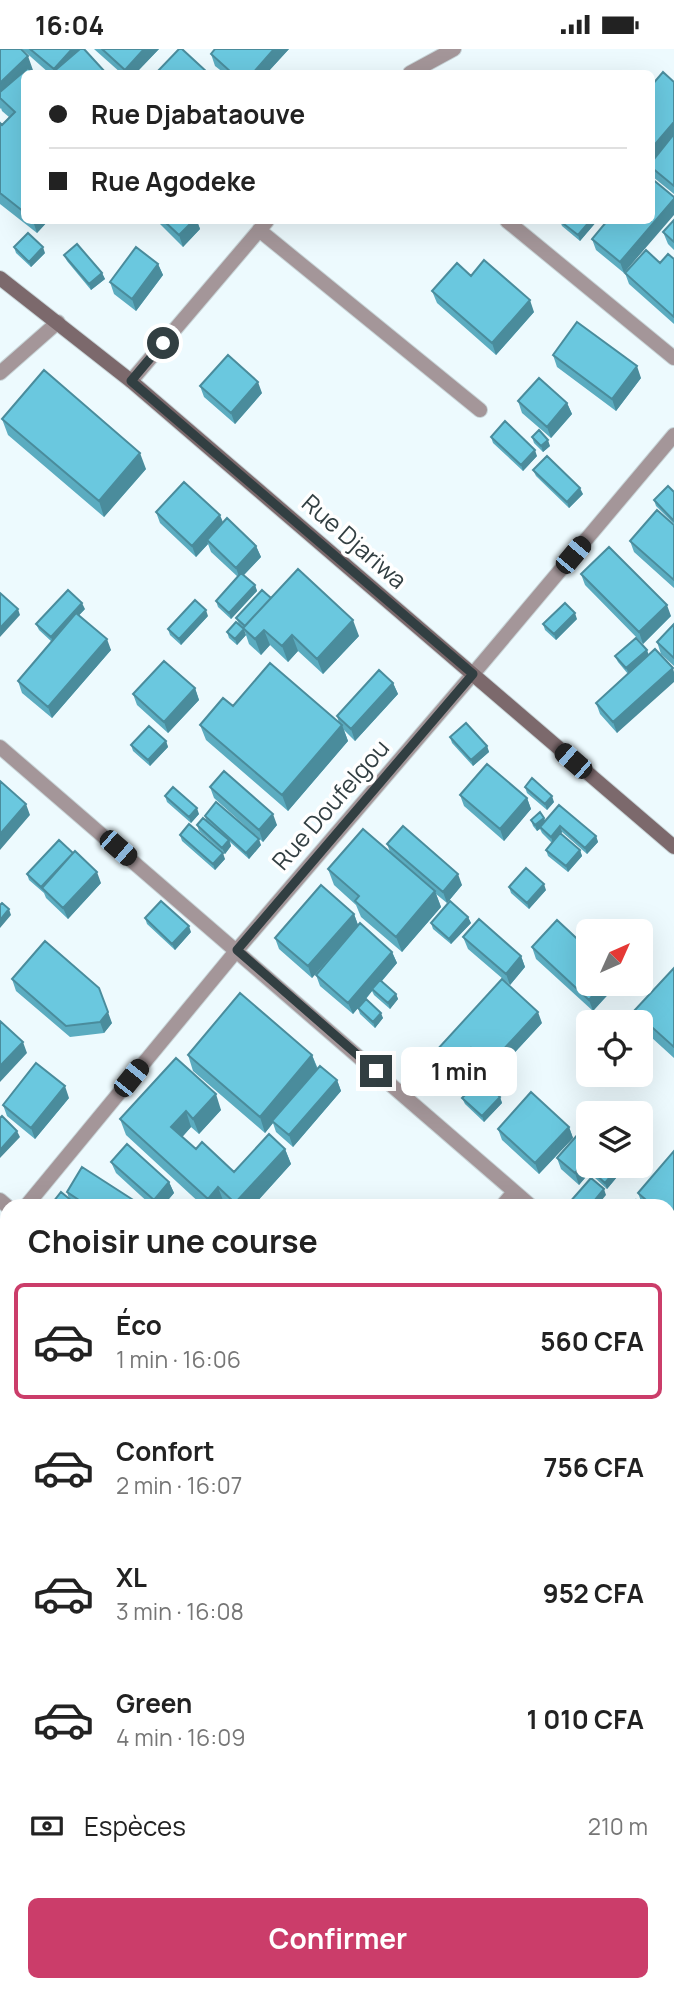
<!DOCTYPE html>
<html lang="fr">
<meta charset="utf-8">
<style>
:root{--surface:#fff;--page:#f6f6f6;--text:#222;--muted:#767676;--line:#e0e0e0;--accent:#cb3d6a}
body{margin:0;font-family:Manrope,sans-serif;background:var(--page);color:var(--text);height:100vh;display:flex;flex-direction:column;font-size:26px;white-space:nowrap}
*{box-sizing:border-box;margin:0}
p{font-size:23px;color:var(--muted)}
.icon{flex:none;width:38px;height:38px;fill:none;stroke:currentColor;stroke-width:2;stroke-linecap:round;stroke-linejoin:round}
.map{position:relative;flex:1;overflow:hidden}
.drawer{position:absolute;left:0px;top:1150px;width:676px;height:793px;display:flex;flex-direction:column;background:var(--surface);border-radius:21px 21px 0 0;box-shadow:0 7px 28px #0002}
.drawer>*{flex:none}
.hud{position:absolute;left:21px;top:21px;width:634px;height:154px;border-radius:10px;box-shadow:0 7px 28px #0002;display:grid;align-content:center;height:154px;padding:0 28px;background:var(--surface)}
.needle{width:46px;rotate:45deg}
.tools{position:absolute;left:576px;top:870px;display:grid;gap:14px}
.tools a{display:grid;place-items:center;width:77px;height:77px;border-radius:10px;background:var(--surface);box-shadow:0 7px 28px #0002;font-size:35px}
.end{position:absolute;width:32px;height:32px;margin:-16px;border:9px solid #323f42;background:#fff;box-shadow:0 0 0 4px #fff}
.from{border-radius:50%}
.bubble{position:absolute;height:49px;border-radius:10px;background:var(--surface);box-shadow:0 7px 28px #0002;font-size:23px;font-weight:700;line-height:49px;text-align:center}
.car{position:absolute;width:21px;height:42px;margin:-21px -10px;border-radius:9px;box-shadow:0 0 5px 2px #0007;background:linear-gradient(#222 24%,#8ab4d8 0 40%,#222 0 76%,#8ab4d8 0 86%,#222 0)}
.hud b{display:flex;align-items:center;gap:24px;height:66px;font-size:26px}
.hud b+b{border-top:2px solid var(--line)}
.hud i{width:18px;height:18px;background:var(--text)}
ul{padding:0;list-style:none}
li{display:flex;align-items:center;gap:21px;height:116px;margin:0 14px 10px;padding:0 14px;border:4px solid transparent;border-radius:10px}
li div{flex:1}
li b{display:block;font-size:26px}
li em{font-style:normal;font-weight:700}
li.active{border-color:var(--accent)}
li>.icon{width:63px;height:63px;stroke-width:1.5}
h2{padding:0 28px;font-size:32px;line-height:84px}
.pay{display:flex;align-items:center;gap:18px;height:77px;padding:0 28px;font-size:26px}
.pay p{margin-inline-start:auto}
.action{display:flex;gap:14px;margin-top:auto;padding:14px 28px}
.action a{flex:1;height:80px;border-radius:10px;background:var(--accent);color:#fff;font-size:28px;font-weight:700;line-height:80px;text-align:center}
.status{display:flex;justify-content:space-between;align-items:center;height:49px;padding:0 35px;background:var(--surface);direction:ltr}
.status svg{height:19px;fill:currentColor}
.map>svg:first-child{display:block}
.pitch{fill:#f4c3cc}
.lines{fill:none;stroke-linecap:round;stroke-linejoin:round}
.street-casing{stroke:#c8d5d8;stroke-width:16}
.secondary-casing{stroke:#c8d5d8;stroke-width:16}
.street{stroke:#a49699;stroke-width:14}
.secondary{stroke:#7c696c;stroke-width:14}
.wall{fill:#5bacc0}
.shaded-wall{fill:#4a8c9c}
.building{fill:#6ac8df;stroke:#4a8c9c;stroke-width:2}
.route{stroke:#323f42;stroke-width:9}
.labels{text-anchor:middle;stroke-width:7;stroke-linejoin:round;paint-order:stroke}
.street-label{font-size:24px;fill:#323f42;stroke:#fff}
</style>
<div class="status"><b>16:04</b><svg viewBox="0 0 49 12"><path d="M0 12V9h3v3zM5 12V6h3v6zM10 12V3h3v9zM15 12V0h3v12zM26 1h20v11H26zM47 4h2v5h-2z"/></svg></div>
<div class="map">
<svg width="674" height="1942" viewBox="0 0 674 1942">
<rect width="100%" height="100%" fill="#edfafe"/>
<path class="pitch" d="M669,1385L674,1389V1906L669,1916Z
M589,1936H657L654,1942H600Z"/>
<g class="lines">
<defs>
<path id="street" d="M410,24L454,0
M507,172L674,309
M259,181L480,361
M0,324L58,273
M131,332L267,172
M0,698L531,1157
M0,1151L7,1157
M26,1157L237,901L473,625L674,386
M502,1157L514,1143
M668,1272L674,1277
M0,1635L7,1641
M0,1734L7,1725
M0,1791L7,1794
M348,1936L361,1942"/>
<path id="secondary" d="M0,229L131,332L674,798"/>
</defs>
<use href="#street" class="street-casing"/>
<use href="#secondary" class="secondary-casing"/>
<use href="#street" class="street"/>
<use href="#secondary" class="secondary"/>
</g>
<path class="wall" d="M0,0L24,24V172H48L37,184L0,155V74L2,76L9,68L2,62L1,59L0,60Z
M22,0H84L106,24H49Z
M94,0H159L136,24H121Z
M289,0L267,24H224L215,17L211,5Z
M674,33V145L653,128L651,122V37Z
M674,148L624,224L596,201L592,190Z
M674,171V201L668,195L663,183Z
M157,172H197L200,180L183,198Z
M560,172H597L580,192L562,177Z
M14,198L45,204L31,218L16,204Z
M64,206L102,224L105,230L91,241L67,212Z
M674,210V275L629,235L625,224Z
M158,215L163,226L136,262L114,245L110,233Z
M432,242L534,263L496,306L437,254Z
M553,306L641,329L616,362L557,318Z
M200,337L262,344L235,375L204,348Z
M518,352L567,354L572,365L551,389L522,364Z
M2,370L146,420L104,468L8,386Z
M491,388L537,407L523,422L493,394Z
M532,388L550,397L543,403L534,394Z
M533,421L583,445L569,459L536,427Z
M674,443V475L656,457L654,451Z
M156,463L223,474L256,497L261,508L244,526L255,536L257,542L231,570L218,558L216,552L238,528L211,503L208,495L196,508L160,474Z
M674,476V539L634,503L630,492Z
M581,525L671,567L643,595L585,536Z
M271,549L359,587L323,625L298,602L288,613L270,596L261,606L249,595L244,580L239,575L236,569Z
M85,560L79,566L111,601L52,669L22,644L18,632L52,593L39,581L36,575Z
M208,567L181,596L170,586L168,580Z
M577,570L556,591L545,581L543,575Z
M674,575V617L661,605L657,593Z
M227,583L246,586L237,596L229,589Z
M647,601L648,606L617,684L600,665L596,654L628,625L618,613L615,607Z
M393,634L398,645L355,692L344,681L348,692L288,762L206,691L200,676L233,657L339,674L337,667Z
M195,639L199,651L168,684L137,656L133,645Z
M450,688L487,697L489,703L473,717L452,694Z
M166,692L168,698L150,717L133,702L131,696Z
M210,738L277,776L263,793L214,749Z
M525,738L554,753L547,761L527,744Z
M460,746L527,749L531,760L504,792L464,757Z
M165,747L199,765L191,774L167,753Z
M205,767L261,796L249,810L230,793L231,797L225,805L199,782L197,776L206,771Z
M544,769L545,772L596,787L598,793L587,805L562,783L561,785L580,801L582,807L568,823L548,807L546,801L552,794L542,784L540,780L537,782L533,777L531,771Z
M180,786L225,810L215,821L182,792Z
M387,795L462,836L447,854L436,845L441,858L402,903L361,868L356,856L334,836L328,820L390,803Z
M27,825L101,834L68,870L46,849L44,844L29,831Z
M509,838L546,841L529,860L511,844Z
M354,865L358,876L392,903L397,914L382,932L396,945L398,950L390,960L374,946L372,942L366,950L383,969L375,979L360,965L358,959L353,965L320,937L316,926L358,877L312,929L279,900L275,889Z
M468,868L471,874L451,895L433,880L431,874Z
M145,869L191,883L175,901L147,875Z
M463,888L521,907L525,918L510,936L468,900Z
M532,898L618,935L593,962L536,910Z
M674,919V1009L640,978V973H639L634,962Z
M12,930L112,974L104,984L70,988L16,942Z
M542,974L493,1027L475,1010L447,1042L429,1026L425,1014Z
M188,1006H312L318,1020L337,1031L341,1042L293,1098L276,1083L273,1074L265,1084L193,1022Z
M176,1009L221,1061L199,1085L191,1078L182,1088L196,1100L234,1123L285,1100L291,1115L253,1157H227L224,1154L221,1157H203L126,1086L120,1070Z
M500,1048L502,1054L484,1073L465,1055L462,1049Z
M69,1049L35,1090L7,1067L3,1056Z
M569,1078L573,1089L539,1125L502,1091L498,1080Z
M674,1102V1183L668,1178V1157H644L642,1155L638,1144Z
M557,1109L588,1116H596L579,1136L561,1120Z
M111,1113L169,1133L174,1144L163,1157H152L116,1124Z
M622,1122L607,1140L595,1129L593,1123Z
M67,1143L141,1156L142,1157H50L69,1150Z
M0,1245L5,1251H7V1271L0,1263Z
M0,1265L7,1271V1338L0,1333Z
M0,1490L7,1497V1627L0,1620Z
M96,1936H122L120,1942H110L97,1938Z"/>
<path class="shaded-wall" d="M72,0H81L55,24L54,20Z
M144,0H159L136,24H127L125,21Z
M274,0H289L267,24H253Z
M28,7L34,24H24L0,49V34Z
M674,73V89L651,117V100Z
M674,150V166L624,224L620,213Z
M33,172H48L37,184Z
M193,172H197L200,180L183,198L179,186Z
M590,172H597L580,192L578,186Z
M43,198L45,204L31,218L29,213Z
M158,215L163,226L136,262L132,250Z
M102,224L105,230L91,241L89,235Z
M530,251L534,263L496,306L492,294Z
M637,317L641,329L616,362L612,350Z
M258,333L262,344L235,375L231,364Z
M567,354L572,365L551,389L547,378Z
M548,391L550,397L543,403L541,397Z
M535,401L537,407L523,422L521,416Z
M140,404L146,420L104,468L99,452Z
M580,439L583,445L569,459L567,453Z
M220,466L225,478L207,491L208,495L196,508L192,497Z
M256,497L261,508L240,530L236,519Z
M255,536L257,542L231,570L229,564Z
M82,554L85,560L53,594L51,588Z
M667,556L671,567L643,595L639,583Z
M18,560L20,566L0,588V579Z
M206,561L208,567L181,596L179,590Z
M575,564L577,570L556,591L554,585Z
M353,571L359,587L323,625L317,610Z
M244,580L246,586L237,596L235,590Z
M264,581L270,596L261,606L255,590Z
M292,586L298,602L288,613L282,597Z
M107,590L111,601L52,669L48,658Z
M647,601L649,607L629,625L626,619Z
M673,619L674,623V633L617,684L613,673Z
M393,634L398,645L355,692L351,680Z
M195,639L199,651L168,684L164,673Z
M342,676L348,692L288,762L282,746Z
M166,692L168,698L150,717L148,711Z
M487,697L489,703L473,717L471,711Z
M552,747L554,753L547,761L545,755Z
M527,749L531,760L504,792L500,780Z
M26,755L30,766L0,801V785Z
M197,759L199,765L191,774L189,768Z
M273,765L277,776L263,793L259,781Z
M544,769L546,775L537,782L535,776Z
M560,777L562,783L553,794L551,788Z
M596,787L598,793L587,805L585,799Z
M259,790L261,796L249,810L246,804Z
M229,791L231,797L225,805L222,799Z
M580,801L582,807L568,823L566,817Z
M223,804L225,810L215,821L213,815Z
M97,823L101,834L68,870L63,859Z
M458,825L462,836L447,854L443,843Z
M544,835L546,841L529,860L527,854Z
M435,842L441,858L402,903L396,888Z
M9,860L11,866L0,879V871Z
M354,865L358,876L312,929L308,917Z
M468,868L471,874L451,895L449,890Z
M189,877L191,883L175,901L172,895Z
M392,903L397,914L373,942L372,940V942L353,965L348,954Z
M521,907L525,918L510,936L506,925Z
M603,934H618L593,962L589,951Z
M396,945L398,950L390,960L388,954Z
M108,963L112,974L104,984L100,973Z
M538,963L542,974L493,1027L489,1016Z
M381,964L383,969L375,979L373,973Z
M23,993L27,1004L0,1033V1017Z
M471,999L475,1010L447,1042L443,1031Z
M312,1006L318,1022L272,1072L273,1074L265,1084L260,1068Z
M337,1031L341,1042L293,1098L289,1086Z
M65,1037L69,1049L35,1090L31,1079Z
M216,1045L221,1061L199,1085L193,1070Z
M500,1048L502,1054L484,1073L482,1067Z
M186,1062L191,1078L177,1094L171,1078Z
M569,1078L573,1089L539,1125L535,1114Z
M17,1082L20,1088L0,1109V1101Z
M285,1100L291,1115L253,1157H236L235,1154Z
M588,1110V1116H596L579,1136L575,1124Z
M620,1116L622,1122L607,1140L605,1134Z
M169,1133L174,1144L163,1157H156L154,1151Z
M218,1138L224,1154L221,1157H210L208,1150Z
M604,1140L606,1146L597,1157H590Z
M670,1182L674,1193L668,1200V1184Z
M7,1208V1224L0,1232V1216Z
M7,1393V1409L0,1417V1401Z
M7,1435V1444L5,1445L3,1439Z
M7,1676V1692L2,1697L0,1690V1683Z
M69,1936H71L72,1938L71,1942H68Z
M118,1936H122L120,1942H118L117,1939Z
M189,1936H194L191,1942H186Z"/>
<path class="building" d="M0,0H21L28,7L0,34Z
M30,0H72L54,20Z
M80,0H84L106,24H52Z
M102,0H144L125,21Z
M179,0H182L208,24H156Z
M215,0H274L253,24H232L211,5Z
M28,19L33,24H24V163L0,144V74L2,76L15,63L0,49V43Z
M663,23L674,33V73L651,100V37Z
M674,85V137L651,118V114Z
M651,129L674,148V150L620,213L592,190L607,172H651Z
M674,171V193L663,183Z
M164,172H193L179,186Z
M560,172H590L578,186Z
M28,184L43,198L29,213L14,198Z
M77,195L102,224L89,235L64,206Z
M136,198L158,215L132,250L110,233Z
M646,201L660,214L668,205L674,210V268L625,224Z
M484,211L530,251L492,294L432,242L457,214L471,227Z
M577,273L637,317L612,350L553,306Z
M228,306L258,333L231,364L200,337Z
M44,321L140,404L99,452L2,370Z
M539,329L567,354L547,378L518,352Z
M505,372L535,401L521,416L491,388Z
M539,381L548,391L541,397L532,388Z
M547,407L580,439L567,453L533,421Z
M184,433L220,466L192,497L156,463Z
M668,437L674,443V472L654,451Z
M657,461L674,476V531L630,492Z
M227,469L256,497L236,519L207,491Z
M609,498L667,556L639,583L581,525Z
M298,520L353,571L317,610L292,586L282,597L264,581L255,590L243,579Z
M241,524L255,536L229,564L216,552Z
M68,541L82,554L51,588L36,575Z
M262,541L271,549L245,577L236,569Z
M0,544L18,560L0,579Z
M195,551L206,561L179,590L168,580Z
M565,554L575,564L554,585L543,575Z
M76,564L107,590L48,658L18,632Z
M236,573L244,580L235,590L227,583Z
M674,575V609L657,593Z
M636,589L647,601L626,619L615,607Z
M655,600L673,619L613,673L596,654Z
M164,612L195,639L164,673L133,645Z
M270,614L342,676L282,746L200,676L223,649L233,657Z
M379,621L393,634L351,680L337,667Z
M466,674L487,697L471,711L450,688Z
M149,677L166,692L148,711L131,696Z
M487,715L527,749L500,780L460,746Z
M224,722L273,765L259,781L210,738Z
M532,729L552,747L545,755L525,738Z
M0,732L26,755L0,785Z
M173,738L197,759L189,768L165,747Z
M216,753L259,790L246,804L205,767Z
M559,756L596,787L585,799L560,777L551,788L540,778Z
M540,763L544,769L535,776L531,771Z
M203,769L229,791L222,799L197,776Z
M189,775L223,804L213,815L180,786Z
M403,777L458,825L443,843L387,795Z
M363,780L435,842L396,888L355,852L359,847L328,820Z
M560,784L580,801L566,817L546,801Z
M59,791L73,804L42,839L27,825Z
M75,802L97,823L63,859L41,838Z
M526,819L544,835L527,854L509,838Z
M321,836L354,865L308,917L275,889Z
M161,852L189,877L172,895L145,869Z
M450,852L468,868L449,890L431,874Z
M2,854L9,860L0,871V856Z
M479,870L521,907L506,925L463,888Z
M557,871L588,900V934H603L589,951L532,898Z
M360,874L392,903L348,954L316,926Z
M45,892L99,939L108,963L100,973L66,977L12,930Z
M674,919V998L634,962Z
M502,930L538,963L489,1016L471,999L443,1031L425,1014Z
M380,931L396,945L388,954L372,940Z
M240,944L312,1006L260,1068L188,1006Z
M366,950L381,964L373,973L358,959Z
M0,972L23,993L0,1017Z
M176,1009L216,1045L193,1070L186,1062L171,1078L196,1100L202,1093L234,1123L269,1085L285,1100L235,1154L218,1138L208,1150L120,1070Z
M36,1014L65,1037L31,1079L3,1056Z
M320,1017L337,1031L289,1086L272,1072Z
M481,1030L500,1048L482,1067L462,1049Z
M531,1043L569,1078L535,1114L498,1080Z
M605,1055L616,1064H597Z
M2,1067L17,1082L0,1101V1069Z
M588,1074V1110L575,1124L557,1109Z
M127,1095L169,1133L154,1151L111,1113Z
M674,1102V1172L673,1174L668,1171V1157H653L638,1144Z
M598,1116H620L605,1134L593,1123Z
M82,1118L141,1156V1157H88L67,1143Z
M591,1129L604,1140L590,1157H572L569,1154Z
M61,1143L78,1157H50Z
M636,1151L642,1157H631Z
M7,1168V1208L0,1216V1176Z
M0,1245L5,1250L0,1254Z
M6,1251H7V1267L0,1260V1257Z
M0,1265L7,1271V1330L0,1325Z
M0,1370L7,1376V1393L0,1401Z
M0,1418L7,1425V1435L3,1439L0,1436Z
M0,1490L7,1497V1616L0,1610Z
M0,1637L7,1644V1676L0,1683Z
M3,1931L7,1933V1936H13L27,1942H0V1937Z
M44,1936H69L68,1942H43Z
M106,1936H118L117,1939Z
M151,1936H189L186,1942H149Z
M197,1936L212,1942H195Z"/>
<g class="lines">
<path class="route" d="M163,294L131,332L473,625L237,901L376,1022"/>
</g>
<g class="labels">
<g class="street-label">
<text transform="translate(354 493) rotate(41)" y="8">Rue Djariwa</text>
<text transform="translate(331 756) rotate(-49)" y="8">Rue Doufelgou</text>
</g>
</g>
</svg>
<div class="tools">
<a><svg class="needle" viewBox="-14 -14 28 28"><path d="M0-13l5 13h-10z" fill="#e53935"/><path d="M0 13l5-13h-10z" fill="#767676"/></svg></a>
<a><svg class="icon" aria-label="locate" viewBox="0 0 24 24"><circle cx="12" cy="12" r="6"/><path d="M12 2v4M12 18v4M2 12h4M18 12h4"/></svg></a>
<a><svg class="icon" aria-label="layers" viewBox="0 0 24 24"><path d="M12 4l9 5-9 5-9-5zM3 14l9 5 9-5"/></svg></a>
</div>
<i class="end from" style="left:163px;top:294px"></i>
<i class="end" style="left:376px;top:1022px"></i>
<div class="bubble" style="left:401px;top:998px;width:116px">1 min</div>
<i class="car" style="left:573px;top:506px;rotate:40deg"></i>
<i class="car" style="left:573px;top:712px;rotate:311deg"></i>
<i class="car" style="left:118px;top:799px;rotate:131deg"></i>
<i class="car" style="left:131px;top:1029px;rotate:39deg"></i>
<div class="hud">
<b><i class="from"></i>Rue Djabataouve</b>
<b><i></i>Rue Agodeke</b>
</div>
<section class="drawer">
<h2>Choisir une course</h2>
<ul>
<li class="active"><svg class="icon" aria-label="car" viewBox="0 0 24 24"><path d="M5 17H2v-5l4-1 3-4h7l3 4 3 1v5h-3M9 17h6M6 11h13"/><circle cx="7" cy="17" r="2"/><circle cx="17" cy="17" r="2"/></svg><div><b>Éco</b><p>1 min · 16:06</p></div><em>560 CFA</em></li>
<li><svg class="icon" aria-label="car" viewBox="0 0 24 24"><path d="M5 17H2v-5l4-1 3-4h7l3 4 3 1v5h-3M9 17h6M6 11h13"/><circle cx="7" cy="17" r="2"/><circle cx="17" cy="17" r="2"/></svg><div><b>Confort</b><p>2 min · 16:07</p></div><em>756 CFA</em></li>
<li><svg class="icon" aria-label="car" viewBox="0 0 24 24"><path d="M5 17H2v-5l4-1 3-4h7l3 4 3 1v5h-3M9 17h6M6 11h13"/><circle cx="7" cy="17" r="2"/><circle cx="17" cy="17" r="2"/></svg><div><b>XL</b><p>3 min · 16:08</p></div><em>952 CFA</em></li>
<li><svg class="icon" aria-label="car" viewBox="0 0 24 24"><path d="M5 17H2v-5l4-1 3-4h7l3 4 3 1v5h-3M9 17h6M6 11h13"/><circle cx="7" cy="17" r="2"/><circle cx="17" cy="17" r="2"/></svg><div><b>Green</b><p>4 min · 16:09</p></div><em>1 010 CFA</em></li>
</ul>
<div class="pay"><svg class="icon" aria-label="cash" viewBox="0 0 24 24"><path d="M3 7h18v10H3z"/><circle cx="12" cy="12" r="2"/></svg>Espèces<p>210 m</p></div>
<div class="action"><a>Confirmer</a></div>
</section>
</div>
